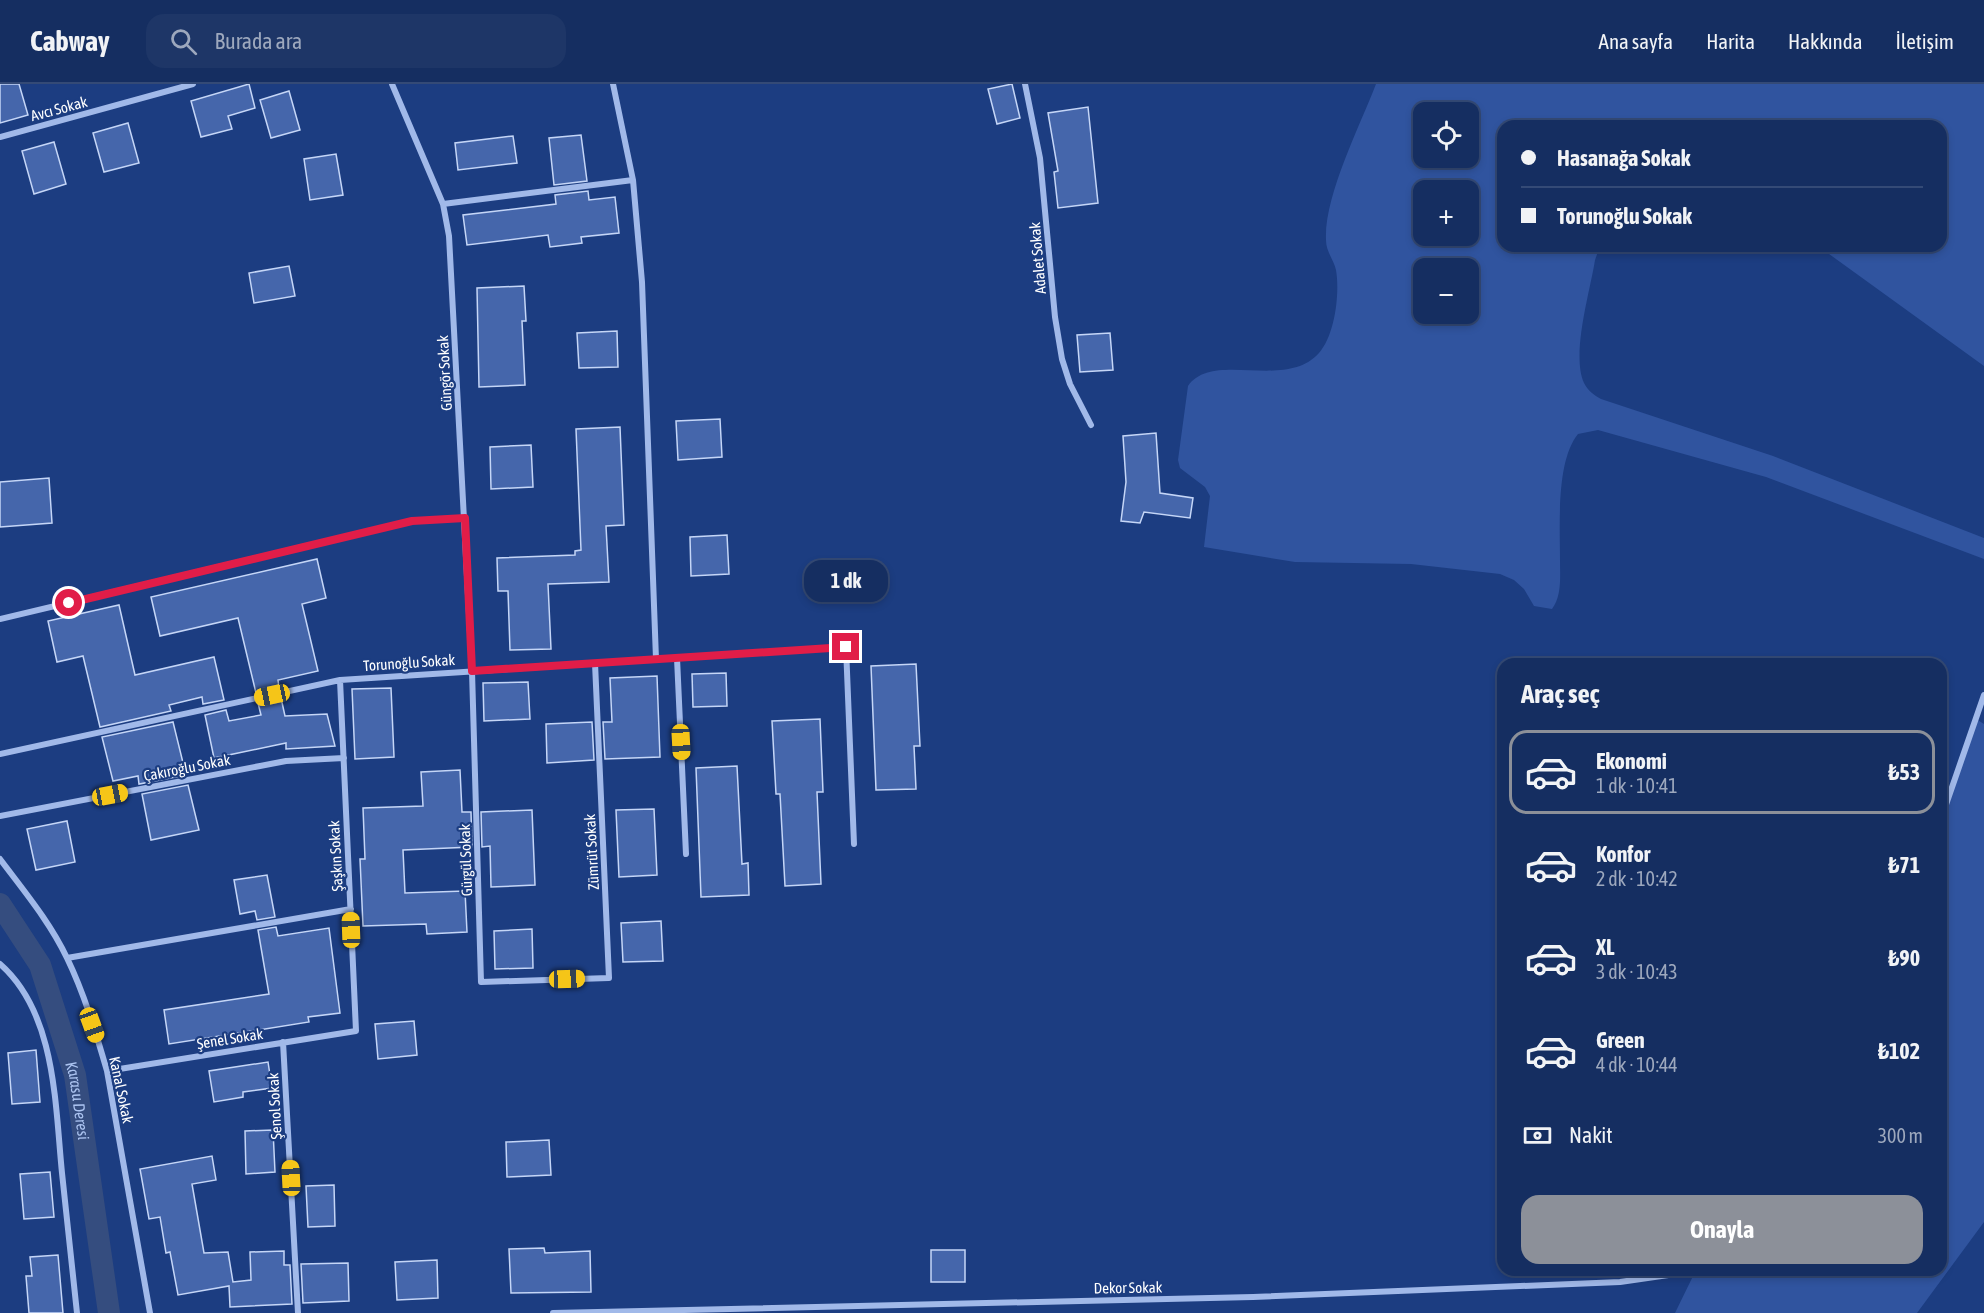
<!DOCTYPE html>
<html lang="tr">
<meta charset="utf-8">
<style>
:root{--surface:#152e61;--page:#1e3667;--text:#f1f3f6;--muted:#9da8bd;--line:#344a76;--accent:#8c9099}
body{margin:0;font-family:"Asap Condensed",sans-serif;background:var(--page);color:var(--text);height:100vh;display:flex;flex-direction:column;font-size:22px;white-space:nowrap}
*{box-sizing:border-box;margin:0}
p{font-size:20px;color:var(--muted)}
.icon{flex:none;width:33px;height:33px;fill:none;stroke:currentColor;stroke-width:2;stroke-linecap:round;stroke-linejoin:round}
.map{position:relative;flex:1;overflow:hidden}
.details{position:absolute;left:1497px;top:574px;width:450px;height:618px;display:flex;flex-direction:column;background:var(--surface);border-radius:18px;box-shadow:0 3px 9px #0003,0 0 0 2px var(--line)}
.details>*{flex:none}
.top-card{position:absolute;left:1497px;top:36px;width:450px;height:132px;border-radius:18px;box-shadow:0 3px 9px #0003,0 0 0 2px var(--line);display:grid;align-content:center;height:132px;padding:0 24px;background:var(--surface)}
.buttons{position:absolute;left:1413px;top:18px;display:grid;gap:12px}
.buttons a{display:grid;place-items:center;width:66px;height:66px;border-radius:12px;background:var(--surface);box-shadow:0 3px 9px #0003,0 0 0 2px var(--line);font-size:30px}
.end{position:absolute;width:27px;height:27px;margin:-14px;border:8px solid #e11d48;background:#fff;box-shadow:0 0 0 3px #fff}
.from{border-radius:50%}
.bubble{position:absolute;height:42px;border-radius:18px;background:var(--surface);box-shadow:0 3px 9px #0003,0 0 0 2px var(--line);font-size:20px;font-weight:700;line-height:42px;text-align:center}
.car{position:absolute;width:18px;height:36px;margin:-18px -9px;border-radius:8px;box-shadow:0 0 4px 2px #0007;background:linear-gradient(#f5c518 24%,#345 0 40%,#f5c518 0 76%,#345 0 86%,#f5c518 0)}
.top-card b{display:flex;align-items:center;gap:21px;height:57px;font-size:22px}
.top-card b+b{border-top:2px solid var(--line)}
.top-card i{width:15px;height:15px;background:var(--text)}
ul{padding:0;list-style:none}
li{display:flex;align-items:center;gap:18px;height:84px;margin:0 12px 9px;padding:0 12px;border:3px solid transparent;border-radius:18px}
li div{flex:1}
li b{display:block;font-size:22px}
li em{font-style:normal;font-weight:700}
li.active{border-color:var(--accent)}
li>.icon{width:54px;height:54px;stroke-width:1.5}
h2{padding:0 24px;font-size:27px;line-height:72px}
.pay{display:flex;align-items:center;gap:15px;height:66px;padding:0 24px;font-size:22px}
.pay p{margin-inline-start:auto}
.action{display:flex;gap:12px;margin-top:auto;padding:12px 24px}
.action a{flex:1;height:69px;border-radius:18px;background:var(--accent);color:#fff;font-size:24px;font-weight:700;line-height:69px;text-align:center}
header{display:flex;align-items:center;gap:36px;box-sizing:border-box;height:84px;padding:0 30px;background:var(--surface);border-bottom:2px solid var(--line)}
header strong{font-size:28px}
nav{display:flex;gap:33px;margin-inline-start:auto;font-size:21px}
.search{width:420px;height:54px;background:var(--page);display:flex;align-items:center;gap:15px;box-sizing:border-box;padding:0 21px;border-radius:18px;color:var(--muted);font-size:22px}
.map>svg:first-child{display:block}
.green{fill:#30549f;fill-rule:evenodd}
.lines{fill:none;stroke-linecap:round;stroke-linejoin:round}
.canal{stroke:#354d7f;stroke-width:22}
.building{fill:#4566ab;stroke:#c5d6f7;stroke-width:1.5}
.minor{stroke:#a1b9e9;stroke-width:6}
.route{stroke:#e11d48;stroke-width:8}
.labels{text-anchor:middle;stroke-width:4.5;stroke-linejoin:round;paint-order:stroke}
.street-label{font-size:15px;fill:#fff;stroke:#1c3d81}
.water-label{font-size:16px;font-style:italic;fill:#acc4f1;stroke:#1c3d81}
</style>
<header>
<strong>Cabway</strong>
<div class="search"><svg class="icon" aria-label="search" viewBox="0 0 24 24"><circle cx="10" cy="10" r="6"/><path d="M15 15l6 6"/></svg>Burada ara</div>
<nav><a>Ana sayfa</a><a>Harita</a><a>Hakkında</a><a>İletişim</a></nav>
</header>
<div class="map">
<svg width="1984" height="1229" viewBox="0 0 1984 1229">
<rect width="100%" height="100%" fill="#1c3d81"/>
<path class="green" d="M1376,0H1984V282L1818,162H1941V42H1503V162H1600L1595,176C1590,208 1571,270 1584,299C1588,307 1594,311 1601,315L1773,372L1984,454V475L1766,393L1598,346L1578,350C1556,377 1560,441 1560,476C1560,493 1562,512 1552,525L1534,522L1524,505L1514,496L1500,490L1411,480L1295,478L1204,463L1210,412L1205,403L1180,384L1178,376L1188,302C1213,266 1285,307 1319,269C1335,251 1340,209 1336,186C1334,176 1326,168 1326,156C1324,112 1360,42 1376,0ZM1424,28H1468V74H1424ZM1424,106H1468V152H1424ZM1424,184H1468V230H1424Z
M1976,635L1984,640V1138L1917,1229H1675L1695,1188L1703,1187L1941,1186V735Z"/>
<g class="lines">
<path class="canal" id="s1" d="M0,820L40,881L75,991L109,1229"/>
</g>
<path class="building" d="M0,0H19L28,31L0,39Z
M249,0L255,24L228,32L232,45L201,53L191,17Z
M1012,0L1020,34L997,40L988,5Z
M289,7L300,46L271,54L260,16Z
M1088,23L1098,119L1058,124L1054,88L1058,87L1048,29Z
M128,39L139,79L104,88L93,49Z
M581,51L587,97L554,101L549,54Z
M513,52L517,79L458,86L455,59Z
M54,58L66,100L34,110L22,67Z
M336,70L343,111L310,116L304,75Z
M588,107L589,116L615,113L619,149L581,153L582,159L550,163L548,151L467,161L463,131L556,120L555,111Z
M289,182L295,212L254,219L249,189Z
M524,202L526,237H522L525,301L479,303L477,204Z
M617,247L618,283L579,284L577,249Z
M1110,249L1113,286L1080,288L1077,251Z
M720,335L722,373L678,376L676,337Z
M620,343L624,441L606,442L609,498L548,500L551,565L510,566L508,507H498L497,474L575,471V467L581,466L576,345Z
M1156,349L1160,409L1193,414L1190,434L1144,428L1140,439L1121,437L1126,398L1123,352Z
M531,361L533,403L491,405L490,363Z
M49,394L52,439L0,443V398Z
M727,451L729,490L691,492L690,453Z
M317,475L326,514L302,520L318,587L278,596L279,604L256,609L238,534L160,552L151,513Z
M119,521L135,591L214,573L224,616L203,620L202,613L169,621L171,627L100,643L83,572L57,578L48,537Z
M916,580L920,662H914L916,705L876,706L871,582Z
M726,589L727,622L693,623L692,590Z
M657,592L660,673L605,675L603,638H612L610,594Z
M528,598L530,635L484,637L483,599Z
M391,604L394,673L355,675L352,605Z
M281,614L285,632L327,630L335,662L286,665V659L214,674L205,631L226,626L229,637L261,631L258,619Z
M820,635L823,708H817L821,800L785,802L780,710H776L772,637Z
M173,638L186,691L139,700L138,692L113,697L102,653Z
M592,638L594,676L547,679L546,640Z
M737,682L742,780L748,779L749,811L701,813L696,684Z
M460,686L462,728H471L472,763L403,766L405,809L465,807L467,848L427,850L426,840L363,842L360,775H365L363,724L423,722L421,688Z
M188,701L199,746L151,756L142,710Z
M654,725L657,791L619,793L616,726Z
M532,726L535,801L491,803L490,762L482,763L481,728Z
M67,737L75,778L36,786L27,745Z
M267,791L275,833L257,836L255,827L240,830L234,796Z
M661,837L663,877L623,878L621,839Z
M276,843L278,852L329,844L340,929L308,933L309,938L169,960L164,926L269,910L258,846Z
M532,845L533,884L495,885L494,847Z
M414,937L417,971L378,975L375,940Z
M36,966L40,1018L12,1020L8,969Z
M268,978L272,1004L243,1008V1013L214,1018L209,987Z
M273,1046L275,1088L246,1090L245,1047Z
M549,1056L551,1091L507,1093L506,1058Z
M212,1072L216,1096L192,1100L204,1169L228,1168L233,1198L251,1196L250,1168L284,1167V1181H290L292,1220L230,1223L229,1202L178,1211L170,1168L166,1169L160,1133L149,1135L140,1085Z
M50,1088L54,1133L24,1135L20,1090Z
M334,1101L335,1142L308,1143L306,1102Z
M544,1164L545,1169L590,1167L591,1208L511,1209L509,1165Z
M931,1166H965V1198H931Z
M58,1171L63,1229H29L26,1192H32L30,1173Z
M437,1176L438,1214L397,1216L395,1178Z
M348,1179L349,1217L303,1219L301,1180Z"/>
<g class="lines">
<path class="minor" d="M392,0L443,120L449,152L472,587L481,898L609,894L595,579
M613,0L633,96L642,198L656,575
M1025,0L1040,74L1055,233L1062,275L1070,300L1091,341
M0,53L193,0
M443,120L633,96
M0,535L412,437L465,434
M677,574L686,770
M0,670L340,596L846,563L854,760
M0,732L286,677L344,674
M1941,735L1984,611
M0,775C24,807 50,838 67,874C84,909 96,949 107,987L150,1229
M67,874L351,825
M0,880C56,929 55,1020 62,1089C67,1135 72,1182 77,1229
M283,958L298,1229
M107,987L356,947L340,596
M553,1229L1253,1213L1620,1198L1703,1186"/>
</g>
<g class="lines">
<path class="route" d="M69,519L412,437L465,434L472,587L846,563"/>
</g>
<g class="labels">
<g class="street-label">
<text transform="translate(59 25) rotate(-15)" y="5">Avcı Sokak</text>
<text transform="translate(1038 174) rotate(-95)" y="5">Adalet Sokak</text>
<text transform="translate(445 289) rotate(-93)" y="5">Güngör Sokak</text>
<text transform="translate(409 579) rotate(-4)" y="5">Torunoğlu Sokak</text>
<text transform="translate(187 684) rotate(-11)" y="5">Çakıroğlu Sokak</text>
<text transform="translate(592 768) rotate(-93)" y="5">Zümrüt Sokak</text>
<text transform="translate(336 772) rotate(-93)" y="5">Şaşkın Sokak</text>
<text transform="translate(466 776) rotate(-92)" y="5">Gürgül Sokak</text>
<text transform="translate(230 955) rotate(-9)" y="5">Şenel Sokak</text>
<text transform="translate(121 1006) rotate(78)" y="5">Kanal Sokak</text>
<text transform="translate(275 1022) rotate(-93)" y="5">Şenol Sokak</text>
<text transform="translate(1128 1204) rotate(-1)" y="5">Dekor Sokak</text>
</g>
<g class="water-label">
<text dy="6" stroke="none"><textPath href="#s1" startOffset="214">Karasu Deresi</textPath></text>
</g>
</g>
</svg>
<div class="buttons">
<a><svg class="icon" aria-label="locate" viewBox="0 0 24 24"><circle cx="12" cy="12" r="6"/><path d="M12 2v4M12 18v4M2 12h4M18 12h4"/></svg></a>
<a>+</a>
<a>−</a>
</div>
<i class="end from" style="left:69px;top:519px"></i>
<i class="end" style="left:846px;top:563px"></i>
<div class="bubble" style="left:804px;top:476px;width:84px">1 dk</div>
<i class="car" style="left:272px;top:611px;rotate:258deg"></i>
<i class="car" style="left:681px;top:658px;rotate:177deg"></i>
<i class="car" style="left:110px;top:711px;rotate:79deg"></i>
<i class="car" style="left:351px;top:846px;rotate:358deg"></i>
<i class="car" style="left:567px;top:895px;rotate:88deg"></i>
<i class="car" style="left:92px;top:941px;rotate:160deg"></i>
<i class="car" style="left:291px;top:1094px;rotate:357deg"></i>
<div class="top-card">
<b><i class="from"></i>Hasanağa Sokak</b>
<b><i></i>Torunoğlu Sokak</b>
</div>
<section class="details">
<h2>Araç seç</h2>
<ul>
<li class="active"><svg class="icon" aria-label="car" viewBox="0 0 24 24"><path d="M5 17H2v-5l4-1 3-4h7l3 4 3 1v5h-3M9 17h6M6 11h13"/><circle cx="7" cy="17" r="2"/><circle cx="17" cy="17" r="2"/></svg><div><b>Ekonomi</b><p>1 dk · 10:41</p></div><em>₺53</em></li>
<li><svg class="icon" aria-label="car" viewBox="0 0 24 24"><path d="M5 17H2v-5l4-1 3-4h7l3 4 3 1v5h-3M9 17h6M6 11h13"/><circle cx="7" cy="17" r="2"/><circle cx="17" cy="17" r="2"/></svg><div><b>Konfor</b><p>2 dk · 10:42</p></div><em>₺71</em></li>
<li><svg class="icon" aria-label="car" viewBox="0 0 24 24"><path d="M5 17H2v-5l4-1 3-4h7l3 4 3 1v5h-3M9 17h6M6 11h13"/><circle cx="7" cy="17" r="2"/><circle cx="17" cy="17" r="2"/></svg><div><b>XL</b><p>3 dk · 10:43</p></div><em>₺90</em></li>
<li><svg class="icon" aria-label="car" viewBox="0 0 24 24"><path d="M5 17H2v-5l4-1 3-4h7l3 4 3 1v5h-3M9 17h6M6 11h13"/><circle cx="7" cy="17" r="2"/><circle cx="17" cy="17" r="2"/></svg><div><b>Green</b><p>4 dk · 10:44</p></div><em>₺102</em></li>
</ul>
<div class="pay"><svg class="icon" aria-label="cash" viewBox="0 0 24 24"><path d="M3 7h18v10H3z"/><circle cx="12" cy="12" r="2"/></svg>Nakit<p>300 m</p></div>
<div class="action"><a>Onayla</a></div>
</section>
</div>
